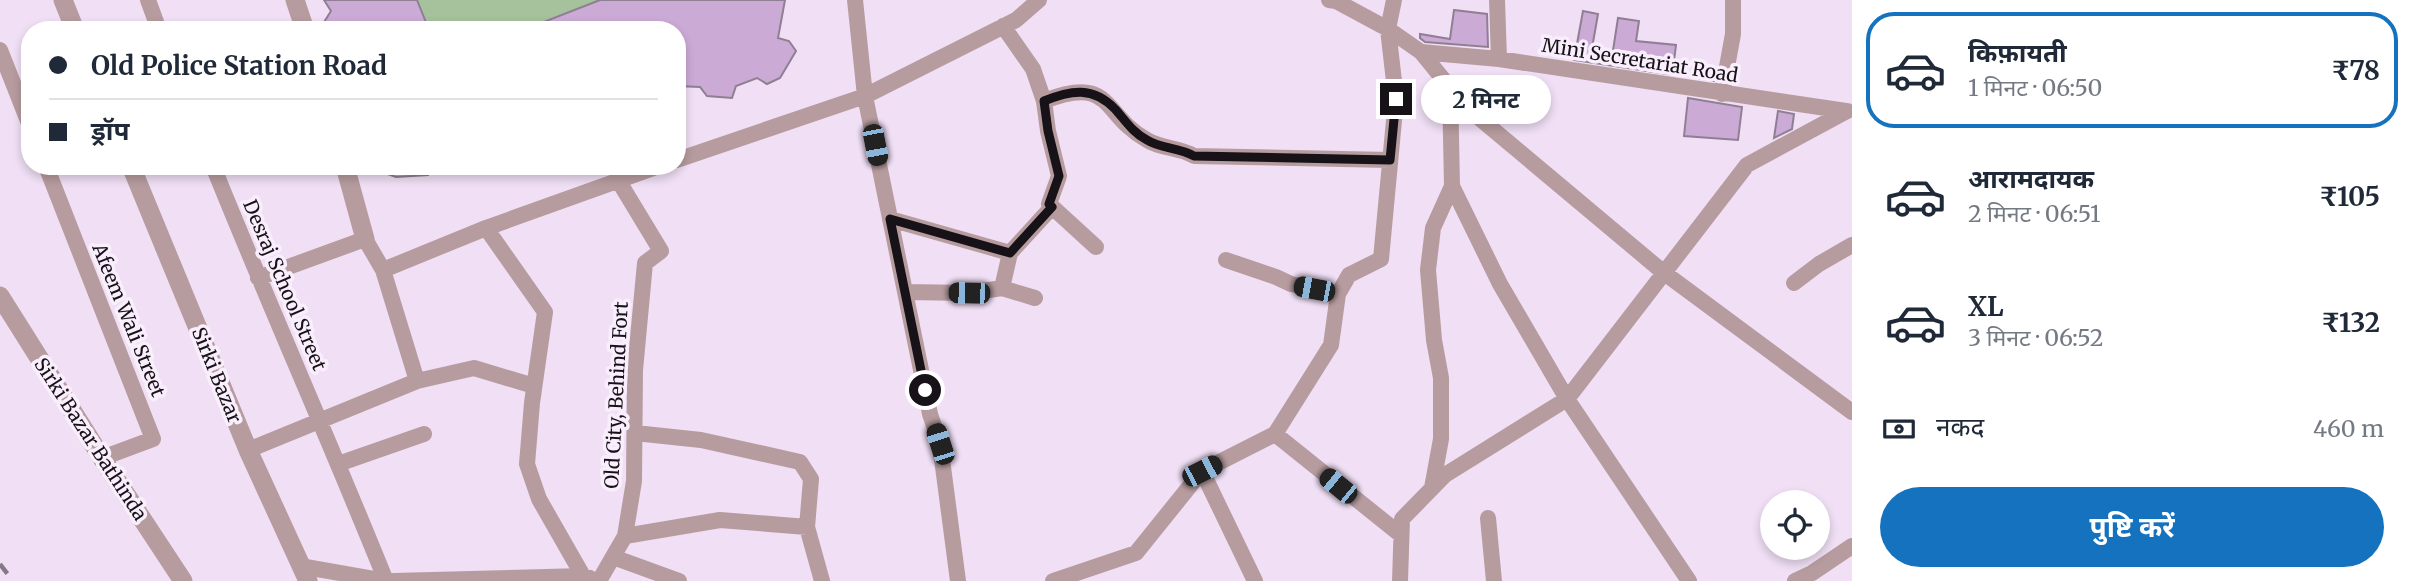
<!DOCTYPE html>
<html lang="hi">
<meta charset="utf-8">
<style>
:root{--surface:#fff;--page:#f6f6f7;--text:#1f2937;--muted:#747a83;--line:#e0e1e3;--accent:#1572bf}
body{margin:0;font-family:Merriweather,"Noto Sans Devanagari",serif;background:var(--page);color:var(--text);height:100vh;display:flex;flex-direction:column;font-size:26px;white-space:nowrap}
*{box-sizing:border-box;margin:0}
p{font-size:23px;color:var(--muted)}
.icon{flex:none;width:38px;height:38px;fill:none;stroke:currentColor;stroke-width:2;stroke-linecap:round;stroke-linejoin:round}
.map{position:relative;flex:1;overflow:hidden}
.details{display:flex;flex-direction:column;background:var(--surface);width:560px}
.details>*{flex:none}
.guide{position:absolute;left:21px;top:21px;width:665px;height:154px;border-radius:28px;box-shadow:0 4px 10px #0003;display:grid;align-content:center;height:154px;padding:0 28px;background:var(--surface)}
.buttons{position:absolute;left:1760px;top:490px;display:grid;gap:14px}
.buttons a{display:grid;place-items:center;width:70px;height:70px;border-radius:50%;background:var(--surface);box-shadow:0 4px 10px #0003;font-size:35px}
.end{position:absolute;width:32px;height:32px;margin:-16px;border:9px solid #171118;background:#fff;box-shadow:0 0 0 4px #fff}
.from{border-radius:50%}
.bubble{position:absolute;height:49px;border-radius:24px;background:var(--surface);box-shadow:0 4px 10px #0003;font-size:23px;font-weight:700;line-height:49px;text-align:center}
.car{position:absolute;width:21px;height:42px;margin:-21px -10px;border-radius:9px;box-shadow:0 0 5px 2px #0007;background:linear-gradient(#222 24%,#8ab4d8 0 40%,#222 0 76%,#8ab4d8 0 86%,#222 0)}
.guide b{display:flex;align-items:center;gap:24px;height:66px;font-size:26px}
.guide b+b{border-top:2px solid var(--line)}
.guide i{width:18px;height:18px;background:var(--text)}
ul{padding:12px 0 0;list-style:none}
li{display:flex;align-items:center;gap:21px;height:116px;margin:0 14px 10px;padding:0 14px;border:4px solid transparent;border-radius:28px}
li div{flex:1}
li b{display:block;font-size:26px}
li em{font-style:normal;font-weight:700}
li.current{border-color:var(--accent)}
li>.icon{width:63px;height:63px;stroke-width:1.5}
.pay{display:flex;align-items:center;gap:18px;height:77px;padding:0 28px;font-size:26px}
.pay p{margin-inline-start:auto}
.button{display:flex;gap:14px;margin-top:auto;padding:14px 28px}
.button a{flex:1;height:80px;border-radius:42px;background:var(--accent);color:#fff;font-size:28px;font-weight:700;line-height:80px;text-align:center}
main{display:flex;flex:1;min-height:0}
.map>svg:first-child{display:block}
.green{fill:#a5c29c}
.building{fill:#ccaad6;stroke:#8f7f93;stroke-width:2}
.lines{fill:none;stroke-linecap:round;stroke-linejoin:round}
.minor{stroke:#b79c9f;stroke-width:16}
.tertiary{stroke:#b79c9f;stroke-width:19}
.rail{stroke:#847987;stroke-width:4.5;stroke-dasharray:12 12;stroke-linecap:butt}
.route{stroke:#171118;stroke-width:9}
.labels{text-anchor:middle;stroke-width:7;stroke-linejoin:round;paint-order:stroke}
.street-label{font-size:19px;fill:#171118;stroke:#f9effc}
</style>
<main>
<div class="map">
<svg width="1852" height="581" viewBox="0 0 1852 581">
<rect width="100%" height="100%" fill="#f0dff5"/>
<path class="green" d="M417,0H600L519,30H429Z"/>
<path class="building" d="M324,0H417L429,30H319L331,11Z
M600,0H785L778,38L789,41L796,51L780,78L767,84L757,78L736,86L732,98L707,96L700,87L677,86V30H523Z
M1454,10L1487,14L1488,47L1425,42L1420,38V34L1450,39Z
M1583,11L1598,14L1591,54L1612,57L1618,18L1639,21L1636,41L1676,45L1674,61H1670L1668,74L1574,60Z
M1693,66L1716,70L1714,81L1691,77Z
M1688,98L1742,107L1738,140L1684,136Z
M1778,111L1794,114L1792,129L1774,138Z
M371,166H428V175L396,177L371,168Z"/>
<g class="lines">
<path class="minor" d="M148,0L159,30
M855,0L865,96L930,414L940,444L958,581
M1329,0L1336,1L1388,29L1421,52L1465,106L1663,272L1852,412
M1497,0L1499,59
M1003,26L1033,69L1044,101L1048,131L1059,176L1049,204L1096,247
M0,50L30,126
M1421,52L1499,59L1846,111
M1450,88L1452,186L1500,284L1567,399L1689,581
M1722,94L1733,34V0
M1044,101C1114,74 1101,115 1147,140C1161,149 1179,147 1194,156L1390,160
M677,160L865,96L1016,20L1039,0
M46,166L153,439L102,458
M213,166C269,305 330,442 386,581
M890,219L1010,253L1002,288
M486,228L545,312L532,403L527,464L539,499L583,576
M1010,253L1052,207
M1226,260L1276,277L1291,284L1338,294
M383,270L486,228L659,166
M1794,283L1819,264L1852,245
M905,292L969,293L1002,288L1035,298
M417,381L474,368L534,386
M635,433L701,440L800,462L811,479L807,527L822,581
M1275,434L1401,535
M248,450L417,381L383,270L365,239L258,278
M338,464L424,434
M1202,471L1255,581
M1432,488L1441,439V378L1434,340L1428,270L1433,228L1452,186
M1488,518L1494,581
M625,536L720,520L807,527
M613,557L679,581
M300,566L385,581
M393,581L583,576L590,578
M599,581L625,536L634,481L635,370L645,263L661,251L618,180
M1053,581L1136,553L1202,471L1275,434L1331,345L1338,294L1349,275L1381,259L1396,99L1388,29L1394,0
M1400,581L1402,519L1445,475L1567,399L1747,165L1847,111
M1795,581L1812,573L1852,546"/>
<path class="tertiary" d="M63,0L75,30
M295,0L305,30
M131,166L248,450L308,581
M345,166L365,239
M0,296L102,458L183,581"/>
<path class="rail" d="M0,564L13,581"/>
</g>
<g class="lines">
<path class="route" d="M925,390L890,219L1010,253L1052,207L1049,204L1059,176L1048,131L1044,101C1071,90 1093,86 1115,109C1125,120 1133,133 1147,140C1161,149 1179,147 1194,156L1390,160L1396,99"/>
</g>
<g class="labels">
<g class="street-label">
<text transform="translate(1640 60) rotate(9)" y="7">Mini Secretariat Road</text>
<text transform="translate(285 285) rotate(67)" y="7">Desraj School Street</text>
<text transform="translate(129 320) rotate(68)" y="7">Afeem Wali Street</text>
<text transform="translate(217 375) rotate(68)" y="7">Sirki Bazar</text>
<text transform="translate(616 395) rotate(-87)" y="7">Old City, Behind Fort</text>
<text transform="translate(91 439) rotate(57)" y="7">Sirki Bazar Bathinda</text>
</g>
</g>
</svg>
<div class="buttons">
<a><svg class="icon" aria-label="locate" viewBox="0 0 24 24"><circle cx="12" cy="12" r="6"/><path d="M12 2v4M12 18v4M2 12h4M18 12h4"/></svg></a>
</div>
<i class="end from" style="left:925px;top:390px"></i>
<i class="end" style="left:1396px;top:99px"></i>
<div class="bubble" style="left:1421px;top:75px;width:130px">2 मिनट</div>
<i class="car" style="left:875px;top:145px;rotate:169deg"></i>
<i class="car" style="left:1314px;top:289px;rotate:281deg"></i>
<i class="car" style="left:969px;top:293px;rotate:271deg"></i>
<i class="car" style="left:940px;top:444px;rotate:342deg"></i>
<i class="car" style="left:1202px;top:471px;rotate:63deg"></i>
<i class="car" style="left:1338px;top:486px;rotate:309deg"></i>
<div class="guide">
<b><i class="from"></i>Old Police Station Road</b>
<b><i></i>ड्रॉप</b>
</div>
</div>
<section class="details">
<ul>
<li class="current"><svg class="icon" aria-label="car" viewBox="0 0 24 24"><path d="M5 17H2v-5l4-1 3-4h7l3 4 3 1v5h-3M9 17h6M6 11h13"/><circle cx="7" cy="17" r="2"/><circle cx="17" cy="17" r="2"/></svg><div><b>किफ़ायती</b><p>1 मिनट · 06:50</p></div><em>₹78</em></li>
<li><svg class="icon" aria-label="car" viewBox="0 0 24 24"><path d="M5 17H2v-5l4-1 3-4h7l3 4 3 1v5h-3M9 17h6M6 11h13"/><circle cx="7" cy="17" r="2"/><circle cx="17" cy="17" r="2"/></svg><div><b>आरामदायक</b><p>2 मिनट · 06:51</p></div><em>₹105</em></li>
<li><svg class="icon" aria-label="car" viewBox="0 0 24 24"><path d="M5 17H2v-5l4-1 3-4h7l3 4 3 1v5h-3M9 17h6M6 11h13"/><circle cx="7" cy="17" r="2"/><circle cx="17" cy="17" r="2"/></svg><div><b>XL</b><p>3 मिनट · 06:52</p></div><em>₹132</em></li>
</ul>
<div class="pay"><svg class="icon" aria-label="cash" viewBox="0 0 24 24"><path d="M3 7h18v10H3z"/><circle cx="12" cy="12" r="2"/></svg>नकद<p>460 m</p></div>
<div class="button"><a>पुष्टि करें</a></div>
</section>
</main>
